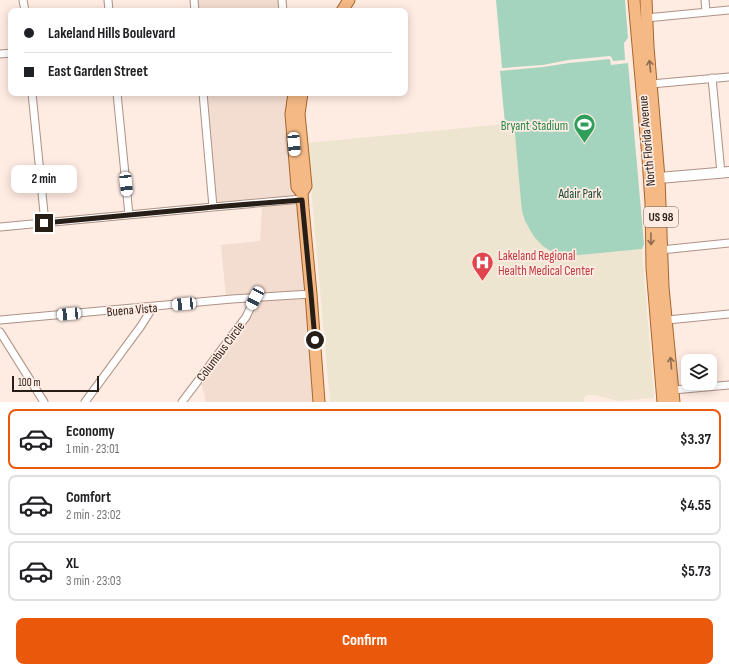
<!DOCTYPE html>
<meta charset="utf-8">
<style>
:root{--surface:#fff;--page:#f2f2f2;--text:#202124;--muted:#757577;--line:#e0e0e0;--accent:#ea580c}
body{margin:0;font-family:"Sofia Sans Condensed",sans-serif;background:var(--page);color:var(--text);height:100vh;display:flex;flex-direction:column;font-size:15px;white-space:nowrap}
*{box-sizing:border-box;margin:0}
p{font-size:13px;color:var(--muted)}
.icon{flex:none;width:22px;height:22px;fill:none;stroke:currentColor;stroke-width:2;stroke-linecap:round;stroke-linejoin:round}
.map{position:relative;height:402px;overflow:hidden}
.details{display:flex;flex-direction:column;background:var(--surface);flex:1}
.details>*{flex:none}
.hud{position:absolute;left:8px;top:8px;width:400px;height:88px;border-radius:8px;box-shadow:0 2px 10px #0003;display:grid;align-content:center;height:88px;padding:0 16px;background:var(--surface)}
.fabs{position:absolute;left:681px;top:354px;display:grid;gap:8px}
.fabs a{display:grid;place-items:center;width:36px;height:36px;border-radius:8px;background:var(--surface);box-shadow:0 2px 10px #0003;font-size:20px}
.scale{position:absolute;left:12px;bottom:10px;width:87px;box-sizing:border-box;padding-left:4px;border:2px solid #281e18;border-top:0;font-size:11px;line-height:14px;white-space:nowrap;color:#281e18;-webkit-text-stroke:3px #feebe2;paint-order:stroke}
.end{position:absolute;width:18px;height:18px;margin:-9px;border:5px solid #281e18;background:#fff;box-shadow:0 0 0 2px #fff}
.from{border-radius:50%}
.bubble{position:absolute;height:28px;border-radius:8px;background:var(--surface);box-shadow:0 2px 10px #0003;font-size:13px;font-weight:700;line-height:28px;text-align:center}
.car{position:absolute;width:12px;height:24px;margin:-12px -6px;border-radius:5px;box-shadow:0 0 3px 1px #0007;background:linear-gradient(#fff 24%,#345 0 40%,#fff 0 76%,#345 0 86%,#fff 0)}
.hud b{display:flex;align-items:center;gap:14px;height:38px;font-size:15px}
.hud b+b{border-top:1px solid var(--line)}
.hud i{width:10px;height:10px;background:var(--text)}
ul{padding:7px 0 0;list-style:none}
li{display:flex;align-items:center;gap:12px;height:60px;margin:0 8px 6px;padding:0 8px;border:2px solid var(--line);border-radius:8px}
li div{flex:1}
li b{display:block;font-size:15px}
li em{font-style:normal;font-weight:700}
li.active{border-color:var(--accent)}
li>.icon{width:36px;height:36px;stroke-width:1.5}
.cta{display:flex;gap:8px;margin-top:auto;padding:8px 16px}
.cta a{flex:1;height:46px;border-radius:8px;background:var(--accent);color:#fff;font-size:16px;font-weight:700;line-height:46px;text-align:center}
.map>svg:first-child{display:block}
.built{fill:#f3dcd0}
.medical{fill:#eee5d0}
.green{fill:#a5d4be}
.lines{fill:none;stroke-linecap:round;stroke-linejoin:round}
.street-casing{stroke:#ae9284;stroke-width:9}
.secondary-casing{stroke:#ae9284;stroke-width:12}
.primary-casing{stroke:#a7652a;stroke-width:13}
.street{stroke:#fff;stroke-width:7}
.secondary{stroke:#fff;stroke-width:10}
.primary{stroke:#f4b985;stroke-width:11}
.oneway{stroke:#8e6c4e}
.route{stroke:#281e18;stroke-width:5}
.labels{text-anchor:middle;stroke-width:3.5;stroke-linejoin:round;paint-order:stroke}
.shield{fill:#feebe2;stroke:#685c55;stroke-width:1}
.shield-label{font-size:12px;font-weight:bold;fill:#281e18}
.leisure-label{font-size:13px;fill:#27864d;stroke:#feebe2;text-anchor:end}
.street-label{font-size:13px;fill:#281e18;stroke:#feebe2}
.park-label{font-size:13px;fill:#1a4836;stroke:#feebe2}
.health-label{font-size:13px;fill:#be3a42;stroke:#feebe2;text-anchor:start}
</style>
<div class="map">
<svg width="729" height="402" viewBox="0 0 729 402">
<rect width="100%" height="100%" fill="#feebe2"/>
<path class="built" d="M197,0H279L280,11H198Z
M206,93H294L299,196L217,203Z
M300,203L308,291L256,294L254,293L253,294L226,297L221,245L260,241L262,206Z
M309,298L317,402H206L201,382L257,301Z"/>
<path class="medical" d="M514,123L521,202L522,211L525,221L530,230L535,238L543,246L559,257L642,249L654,398L619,401L594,395H587L584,398V402H330L307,143Z"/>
<path class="green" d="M496,0H625L628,38L624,43L625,60L613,61L612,58L610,56L568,60L543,65L502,68Z
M610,59L611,65L628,63L644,244L642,249L559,257L543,246L535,238L530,230L525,221L522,211L521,202L514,123L505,124L500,71L543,67L569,63Z"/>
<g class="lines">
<defs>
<path id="street" d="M23,0L25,11
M108,0L109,11
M194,0L195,11
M282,0L283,11
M705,0L706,12
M646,18L729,10
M0,54L11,53
M712,78L721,173
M651,84L729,77
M32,93L45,223
M117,93L129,215
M203,93L213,207
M0,227L213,207L302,199
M661,250L729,243
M0,320L232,299L311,294
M667,320L729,314
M0,332L44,402
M673,390L729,385
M85,402L141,326L153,307
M182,402L246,317L255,298"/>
<path id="secondary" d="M659,178L729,172"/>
<path id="primary" d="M634,0L648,158L651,203L652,268L663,402
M646,0L648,47L659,178L663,287L674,402
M342,11L349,0
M294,93L291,114L297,187L302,193L303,208L311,294L319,402
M302,193L306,186L299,114L302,93"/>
</defs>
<use href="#street" class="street-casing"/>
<use href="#secondary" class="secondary-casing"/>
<use href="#primary" class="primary-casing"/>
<use href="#street" class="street"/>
<use href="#secondary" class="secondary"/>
<use href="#primary" class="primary"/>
</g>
<defs><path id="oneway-shaft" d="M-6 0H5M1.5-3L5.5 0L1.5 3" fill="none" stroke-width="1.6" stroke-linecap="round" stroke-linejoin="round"/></defs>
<g class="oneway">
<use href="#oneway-shaft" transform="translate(650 66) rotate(-96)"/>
<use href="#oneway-shaft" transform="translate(651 239) rotate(89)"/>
<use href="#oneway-shaft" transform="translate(671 363) rotate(-95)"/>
</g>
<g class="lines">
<path class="route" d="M44,223L204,208L213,207L302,200L311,294L315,340"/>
</g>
<defs>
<symbol id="stadium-pin" viewBox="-11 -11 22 30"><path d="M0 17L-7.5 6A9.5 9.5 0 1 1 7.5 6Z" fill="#2e9e5b" stroke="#feebe2"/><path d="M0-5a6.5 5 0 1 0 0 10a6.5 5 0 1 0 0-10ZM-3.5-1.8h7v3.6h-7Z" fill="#fff"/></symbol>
<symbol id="hospital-pin" viewBox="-11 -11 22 30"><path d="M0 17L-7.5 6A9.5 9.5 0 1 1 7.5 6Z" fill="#e0444e" stroke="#feebe2"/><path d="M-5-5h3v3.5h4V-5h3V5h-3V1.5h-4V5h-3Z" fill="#fff"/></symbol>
</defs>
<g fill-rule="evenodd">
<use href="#stadium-pin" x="572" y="112" width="25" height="34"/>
<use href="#hospital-pin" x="470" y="250" width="25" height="34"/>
</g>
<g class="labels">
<rect class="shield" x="644" y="207" width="34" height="20" rx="3"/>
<g class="shield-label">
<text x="661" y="221">US 98</text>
</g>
<g class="leisure-label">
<text x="568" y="130">Bryant Stadium</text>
</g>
<g class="street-label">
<text transform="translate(646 141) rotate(-95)" y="5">North Florida Avenue</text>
<text transform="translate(132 309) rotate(-5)" y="5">Buena Vista</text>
<text transform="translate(220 351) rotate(-53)" y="5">Columbus Circle</text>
</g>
<g class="park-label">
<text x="580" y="198">Adair Park</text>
</g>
<g class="health-label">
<text x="498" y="260">Lakeland Regional<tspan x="498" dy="15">Health Medical Center</tspan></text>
</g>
</g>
</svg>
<div class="fabs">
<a><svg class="icon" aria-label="layers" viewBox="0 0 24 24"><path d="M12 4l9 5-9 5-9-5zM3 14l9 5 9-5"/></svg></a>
</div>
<div class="scale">100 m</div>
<i class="end from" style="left:315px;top:340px"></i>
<i class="end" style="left:44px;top:223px"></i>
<div class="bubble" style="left:11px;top:165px;width:66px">2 min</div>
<i class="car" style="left:294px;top:144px;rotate:175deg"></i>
<i class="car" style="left:126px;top:184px;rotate:174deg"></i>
<i class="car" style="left:255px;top:298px;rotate:207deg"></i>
<i class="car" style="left:184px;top:304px;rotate:265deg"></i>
<i class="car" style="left:69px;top:314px;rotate:265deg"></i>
<div class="hud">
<b><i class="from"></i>Lakeland Hills Boulevard</b>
<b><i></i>East Garden Street</b>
</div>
</div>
<section class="details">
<ul>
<li class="active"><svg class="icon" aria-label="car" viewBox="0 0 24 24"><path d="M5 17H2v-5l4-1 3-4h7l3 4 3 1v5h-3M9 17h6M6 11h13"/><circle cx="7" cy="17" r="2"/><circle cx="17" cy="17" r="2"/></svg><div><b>Economy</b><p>1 min · 23:01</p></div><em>$3.37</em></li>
<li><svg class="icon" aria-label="car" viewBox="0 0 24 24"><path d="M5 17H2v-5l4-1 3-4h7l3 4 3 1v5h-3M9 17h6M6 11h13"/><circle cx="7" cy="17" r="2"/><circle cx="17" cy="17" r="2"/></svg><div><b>Comfort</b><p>2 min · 23:02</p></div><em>$4.55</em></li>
<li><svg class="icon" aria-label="car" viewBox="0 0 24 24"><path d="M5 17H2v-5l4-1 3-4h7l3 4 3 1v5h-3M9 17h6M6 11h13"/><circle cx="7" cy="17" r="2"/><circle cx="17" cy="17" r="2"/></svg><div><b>XL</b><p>3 min · 23:03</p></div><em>$5.73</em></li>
</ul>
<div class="cta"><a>Confirm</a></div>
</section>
